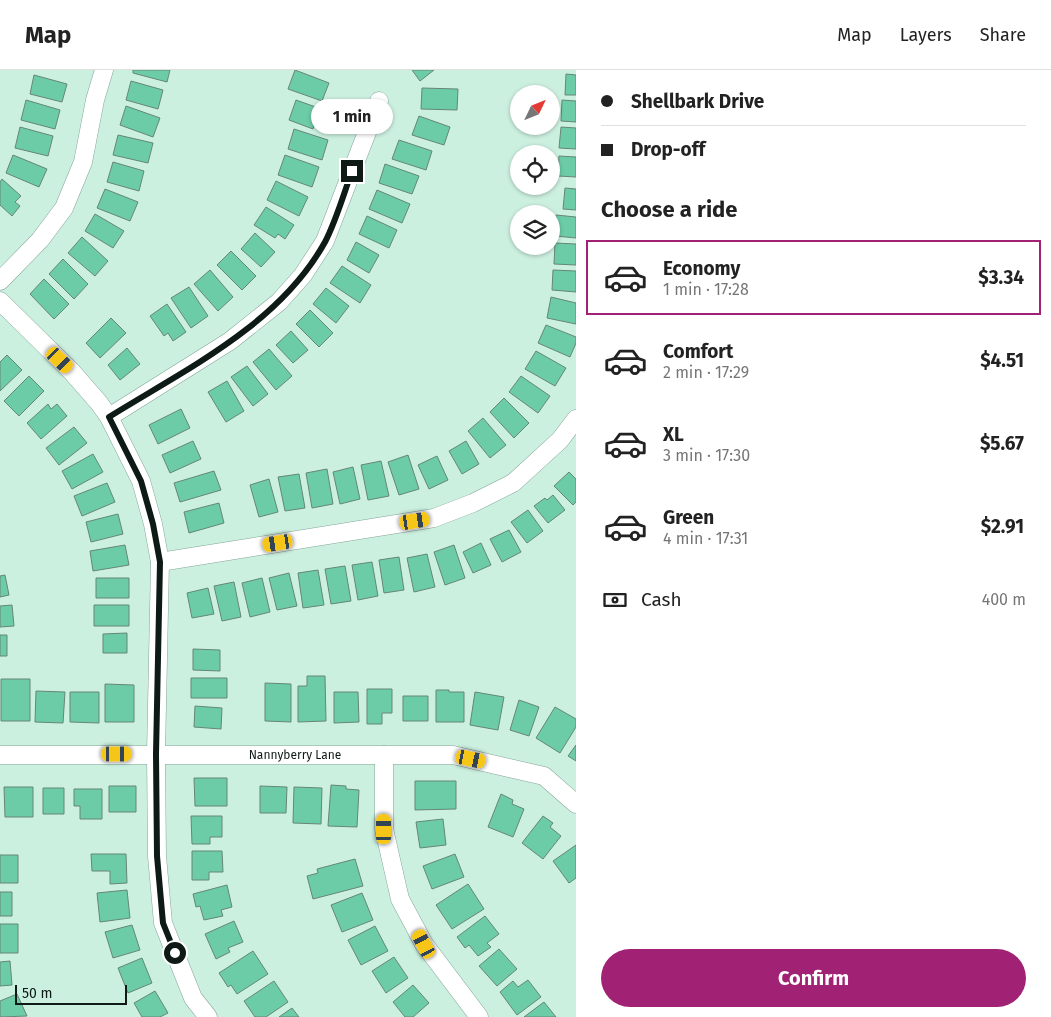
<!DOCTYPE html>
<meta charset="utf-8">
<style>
:root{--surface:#fff;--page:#f6f6f6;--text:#222;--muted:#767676;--line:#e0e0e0;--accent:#a12174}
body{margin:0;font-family:"Fira Sans",sans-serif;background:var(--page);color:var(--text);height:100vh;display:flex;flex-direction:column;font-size:19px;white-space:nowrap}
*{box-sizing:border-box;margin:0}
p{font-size:16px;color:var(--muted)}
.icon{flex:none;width:28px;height:28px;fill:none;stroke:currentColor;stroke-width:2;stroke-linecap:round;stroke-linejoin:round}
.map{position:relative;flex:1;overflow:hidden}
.details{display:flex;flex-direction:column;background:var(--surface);width:475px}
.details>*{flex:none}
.top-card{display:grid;align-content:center;height:110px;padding:0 25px;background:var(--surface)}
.needle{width:32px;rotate:47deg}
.tools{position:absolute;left:510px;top:15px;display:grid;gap:10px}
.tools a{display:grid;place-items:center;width:50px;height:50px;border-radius:50%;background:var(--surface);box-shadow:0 1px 4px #0004;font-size:25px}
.scale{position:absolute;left:15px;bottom:12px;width:112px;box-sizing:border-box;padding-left:5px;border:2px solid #0d1a15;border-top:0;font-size:14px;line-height:18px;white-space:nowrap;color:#0d1a15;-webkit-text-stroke:4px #ccf0e0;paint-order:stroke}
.end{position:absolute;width:22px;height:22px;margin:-11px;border:6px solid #0d1a15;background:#fff;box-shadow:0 0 0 2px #fff}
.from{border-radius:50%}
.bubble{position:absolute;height:35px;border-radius:18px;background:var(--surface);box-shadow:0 1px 4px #0004;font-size:16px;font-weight:700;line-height:35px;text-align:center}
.car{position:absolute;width:15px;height:30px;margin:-15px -8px;border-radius:6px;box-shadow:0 0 4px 1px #0007;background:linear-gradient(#f5c518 24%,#345 0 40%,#f5c518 0 76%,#345 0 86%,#f5c518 0)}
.top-card b{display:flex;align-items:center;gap:18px;height:48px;font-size:19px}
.top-card b+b{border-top:1px solid var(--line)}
.top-card i{width:12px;height:12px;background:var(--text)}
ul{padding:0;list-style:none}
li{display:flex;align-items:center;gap:15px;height:75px;margin:0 10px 8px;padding:0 15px;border:2px solid transparent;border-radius:0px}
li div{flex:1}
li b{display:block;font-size:19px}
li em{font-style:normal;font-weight:700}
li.selected{border-color:var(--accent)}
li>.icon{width:45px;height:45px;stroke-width:1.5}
h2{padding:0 25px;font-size:22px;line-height:60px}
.pay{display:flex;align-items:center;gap:12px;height:55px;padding:0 25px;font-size:19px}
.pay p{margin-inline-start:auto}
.cta{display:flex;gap:10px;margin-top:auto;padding:10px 25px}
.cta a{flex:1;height:58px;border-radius:30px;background:var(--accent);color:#fff;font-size:20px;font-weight:700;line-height:58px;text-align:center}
header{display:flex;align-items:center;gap:30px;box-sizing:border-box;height:70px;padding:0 25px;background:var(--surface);border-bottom:1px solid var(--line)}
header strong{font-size:24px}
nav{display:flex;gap:28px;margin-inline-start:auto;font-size:18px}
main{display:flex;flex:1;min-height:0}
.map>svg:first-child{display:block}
.building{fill:#6ccca7;stroke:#658678}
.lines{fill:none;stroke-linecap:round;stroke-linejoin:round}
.minor-casing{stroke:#84a697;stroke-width:19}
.minor{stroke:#fff;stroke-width:18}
.route{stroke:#0d1a15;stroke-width:6}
.labels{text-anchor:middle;stroke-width:5;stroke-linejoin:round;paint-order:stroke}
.street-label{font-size:12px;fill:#0d1a15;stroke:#ccf0e0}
</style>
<header>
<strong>Map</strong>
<nav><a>Map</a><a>Layers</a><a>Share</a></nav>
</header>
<main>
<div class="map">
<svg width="576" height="947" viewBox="0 0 576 947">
<rect width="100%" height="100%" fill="#ccf0e0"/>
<path class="building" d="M133,0H170L167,12L133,3Z
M295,0L329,13L322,31L288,19Z
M412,0H434L420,11Z
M566,4L576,5V25H565Z
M34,5L67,14L62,32L30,24Z
M131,11L163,20L158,39L126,30Z
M422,18L458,19L457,40L421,39Z
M26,30L60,40L55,59L21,50Z
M296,30L327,41L322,55L315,52L313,59L289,50Z
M562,30L576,31V52L561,51Z
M126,36L160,48L153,67L120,55Z
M419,46L450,57L444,75L412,65Z
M20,57L53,66L48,86L15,78Z
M561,57L576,58V79L559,78Z
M294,59L328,70L322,90L288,79Z
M118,65L153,73L148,93L113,85Z
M399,70L432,81L426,100L392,89Z
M13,85L47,99L39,117L6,103Z
M285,85L319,97L312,117L278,105Z
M559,86L576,87V107L558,106Z
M113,92L144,101L139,121L107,112Z
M385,94L419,106L412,124L379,113Z
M2,109L21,126L15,132L20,136L12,146L0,135V112Z
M276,111L308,127L299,146L267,130Z
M565,118L576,119V140L563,139Z
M105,119L138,132L130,151L97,138Z
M377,120L410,134L402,153L369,139Z
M266,137L294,155L285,169L278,164L275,168L254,155Z
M95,144L124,161L113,178L85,161Z
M556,145L576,147V168L555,166Z
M367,146L397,160L389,178L359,164Z
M255,163L275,182L261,197L241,179Z
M82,167L108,191L95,206L68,183Z
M356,172L379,185L369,203L347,190Z
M555,173L576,174V195L554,194Z
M231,181L256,206L242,220L217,195Z
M63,189L88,214L74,229L49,204Z
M342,196L371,215L360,233L330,213Z
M210,200L233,227L218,241L194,214Z
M553,200L576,201V222L552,220Z
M44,209L69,234L54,249L30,224Z
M189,217L208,246L191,258L171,228Z
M326,218L349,236L336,253L313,234Z
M551,227L576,233V254L547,248Z
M167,234L186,262L173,271L168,263L164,266L150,246Z
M310,240L333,263L319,277L296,254Z
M111,248L126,263L100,288L86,273Z
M546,255L576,267V273L570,287L538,273Z
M291,261L308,280L293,293L276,275Z
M127,278L140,294L120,310L108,295Z
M269,279L292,306L276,320L253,292Z
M536,281L566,298L555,316L525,299Z
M7,285L22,300L0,321V292Z
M247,296L268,324L253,336L231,307Z
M29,306L44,321L19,346L4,331Z
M521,306L550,326L538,343L509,322Z
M227,311L244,341L226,352L208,322Z
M504,328L529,353L514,368L490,342Z
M48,334L51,339L57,334L67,346L41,369L27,353Z
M181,339L190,358L158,374L149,355Z
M483,348L506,375L490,388L468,361Z
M74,357L87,373L59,395L46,378Z
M193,371L201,389L170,403L162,385Z
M466,371L479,394L462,404L449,381Z
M93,384L103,402L72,419L62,401Z
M408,385L419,419L399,425L388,392Z
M437,386L448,410L429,419L418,395Z
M381,391L389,426L368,430L361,395Z
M353,397L360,429L340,434L333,402Z
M327,399L333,434L312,438L306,403Z
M214,401L221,420L180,432L174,413Z
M569,402L576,409V432L573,435L554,416Z
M299,404L305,438L285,441L278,407Z
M269,409L278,442L259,447L250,415Z
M107,413L115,432L82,446L74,426Z
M553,425L565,440L548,453L534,436L545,428L547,430Z
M219,433L224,453L189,463L184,442Z
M528,440L543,461L527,473L511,452Z
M118,444L123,464L91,472L86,452Z
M509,460L521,482L502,492L490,469Z
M481,473L491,495L473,503L463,482Z
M125,475L129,495L93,501L90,481Z
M454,475L465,508L445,515L434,482Z
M427,484L435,517L414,522L407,488Z
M399,487L404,520L384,523L379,490Z
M372,492L378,526L358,530L352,495Z
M345,496L351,531L331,534L325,499Z
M318,500L324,535L303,538L298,503Z
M289,503L297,536L277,540L269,508Z
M5,505L9,525L0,527V506Z
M96,508H129V528H96Z
M262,508L270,542L250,547L242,513Z
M234,512L241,547L222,551L214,516Z
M208,518L214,544L192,548L187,523Z
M12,535L14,556L0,557V536Z
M94,535H129V556H94Z
M127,563V583H103V564Z
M0,565H7V586H0Z
M193,579L220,580V601L193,600Z
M307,606H325L326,651L298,652V616H307Z
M191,608H227V628H191Z
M1,609H30V651H1Z
M265,613L291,614V652L265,651Z
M105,614L134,615V652H105Z
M367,619H392V643H382V654H367Z
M436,620H449V622H464V652H436Z
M36,621L65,622L63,653L35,652Z
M70,622H99V653L70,652Z
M334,622H358L359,652L334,653Z
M475,622L504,627L498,660L470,655Z
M403,626H428V651H403Z
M519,630L539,637L529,666L510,660Z
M195,636L222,638L221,659L194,657Z
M555,637L576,649V657L560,683L536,668Z
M576,675V691L568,686Z
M194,708H227V736H195Z
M415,711H456V739L415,740Z
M331,715L346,716V719L359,720L357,757L328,756Z
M109,716H136V742H109Z
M260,716L287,717L286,743H260Z
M4,717H33V747H5Z
M294,717L322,718L321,754L293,753Z
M43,718H64V744H43Z
M74,719H102V749H80V736H74Z
M501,724L513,730L512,734L524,739L513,767L488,757Z
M191,746H222V767H210V774H192Z
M543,746L553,753L550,757L561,766L543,789L522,773Z
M443,749L446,775L420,778L416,752Z
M576,775V808L569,813L553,791Z
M192,781H222L223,802H209V810H192Z
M91,784H126L127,813L110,814V801H92Z
M455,784L464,807L432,819L423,796Z
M0,785H18V813H0Z
M355,789L363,816L313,829L307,806L318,803L317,799Z
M468,814L484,839L452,859L436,835Z
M227,815L232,837L221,840L223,846L204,850L200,836L196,837L193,824Z
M127,820L130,848L100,852L97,823Z
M0,822H12V846H0Z
M362,823L373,850L342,862L331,835Z
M485,846L499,864L487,873L491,877L478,886L469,875L465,878L457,867Z
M234,851L243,872L228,878L230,882L216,889L205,864Z
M0,854H18V883H0Z
M132,855L140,880L113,888L105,862Z
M375,856L388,881L361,895L348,870Z
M499,879L517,899L497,916L479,896Z
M253,881L268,904L237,924L231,915L228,917L219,903Z
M394,887L408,908L386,923L372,901Z
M142,888L152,913L128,923L118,898Z
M10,891L12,915L0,916V892Z
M528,910L541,927L517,945L500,922L513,911L518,917Z
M274,911L288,932L266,947H255L244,931Z
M413,915L429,933L413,947H405L393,932Z
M155,921L168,943L160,947H142L134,933Z
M17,924L27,946L0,947V931Z
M544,932L556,947H524Z
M292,938L299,947H279Z"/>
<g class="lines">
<defs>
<g id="minor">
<path d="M0,211L40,170L64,138L83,92L95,30L104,0"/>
<path d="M0,231L72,302L99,333L109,347L141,411L153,454L160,492L156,684L157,786L163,853L193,928L208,947"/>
<path d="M109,347L230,271L279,232L303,205L325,171L379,31"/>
<path d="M160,492L434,448L473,433L513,413L560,370L576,349"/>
<path id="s1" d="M0,685H453L544,706L576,734"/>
<path d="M384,685V759L400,829L424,874L479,947"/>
</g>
</defs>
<use href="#minor" class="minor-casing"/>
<use href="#minor" class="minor"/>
</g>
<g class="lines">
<path class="route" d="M175,883L163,853L157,786L156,684L160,492L153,454L141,411L109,347C186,299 279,255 325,172C336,151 344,123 352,101"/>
</g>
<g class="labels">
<g class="street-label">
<text dy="4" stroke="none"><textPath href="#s1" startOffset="295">Nannyberry Lane</textPath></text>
</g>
</g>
</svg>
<div class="tools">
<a><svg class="needle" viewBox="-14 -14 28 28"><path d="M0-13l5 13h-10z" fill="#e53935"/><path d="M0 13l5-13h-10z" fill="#767676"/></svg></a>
<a><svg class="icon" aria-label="locate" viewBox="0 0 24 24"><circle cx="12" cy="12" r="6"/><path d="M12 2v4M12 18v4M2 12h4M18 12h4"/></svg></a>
<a><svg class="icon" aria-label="layers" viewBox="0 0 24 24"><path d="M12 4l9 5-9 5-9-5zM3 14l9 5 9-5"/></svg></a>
</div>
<div class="scale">50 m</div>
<i class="end from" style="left:175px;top:883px"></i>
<i class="end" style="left:352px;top:101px"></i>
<div class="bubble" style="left:311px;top:29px;width:82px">1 min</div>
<i class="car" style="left:60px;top:290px;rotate:134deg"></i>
<i class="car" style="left:415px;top:451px;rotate:81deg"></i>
<i class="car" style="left:278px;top:473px;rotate:261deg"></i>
<i class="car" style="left:117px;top:684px;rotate:90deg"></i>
<i class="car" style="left:471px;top:689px;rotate:102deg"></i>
<i class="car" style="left:384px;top:759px;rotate:0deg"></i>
<i class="car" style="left:424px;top:874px;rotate:332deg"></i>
</div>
<section class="details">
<div class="top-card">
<b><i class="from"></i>Shellbark Drive</b>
<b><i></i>Drop-off</b>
</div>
<h2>Choose a ride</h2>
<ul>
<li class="selected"><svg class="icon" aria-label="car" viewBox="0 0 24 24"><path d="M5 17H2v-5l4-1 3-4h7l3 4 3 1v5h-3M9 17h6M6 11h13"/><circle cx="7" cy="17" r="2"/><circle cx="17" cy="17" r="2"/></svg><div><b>Economy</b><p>1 min · 17:28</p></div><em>$3.34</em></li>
<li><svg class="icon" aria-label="car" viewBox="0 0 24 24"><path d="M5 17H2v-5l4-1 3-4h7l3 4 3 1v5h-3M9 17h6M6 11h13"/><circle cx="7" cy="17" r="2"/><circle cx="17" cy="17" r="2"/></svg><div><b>Comfort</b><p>2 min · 17:29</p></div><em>$4.51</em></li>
<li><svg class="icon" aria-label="car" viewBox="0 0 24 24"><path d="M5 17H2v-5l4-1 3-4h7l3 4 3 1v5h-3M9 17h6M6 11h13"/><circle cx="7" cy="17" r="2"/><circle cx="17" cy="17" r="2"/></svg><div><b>XL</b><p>3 min · 17:30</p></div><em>$5.67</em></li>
<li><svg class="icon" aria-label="car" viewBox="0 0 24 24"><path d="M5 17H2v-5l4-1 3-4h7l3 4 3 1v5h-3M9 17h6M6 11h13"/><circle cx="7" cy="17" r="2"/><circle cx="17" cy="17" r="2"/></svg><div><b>Green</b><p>4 min · 17:31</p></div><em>$2.91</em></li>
</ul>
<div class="pay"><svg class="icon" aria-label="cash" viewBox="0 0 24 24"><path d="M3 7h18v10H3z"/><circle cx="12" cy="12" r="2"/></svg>Cash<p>400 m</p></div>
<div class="cta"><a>Confirm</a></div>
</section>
</main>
